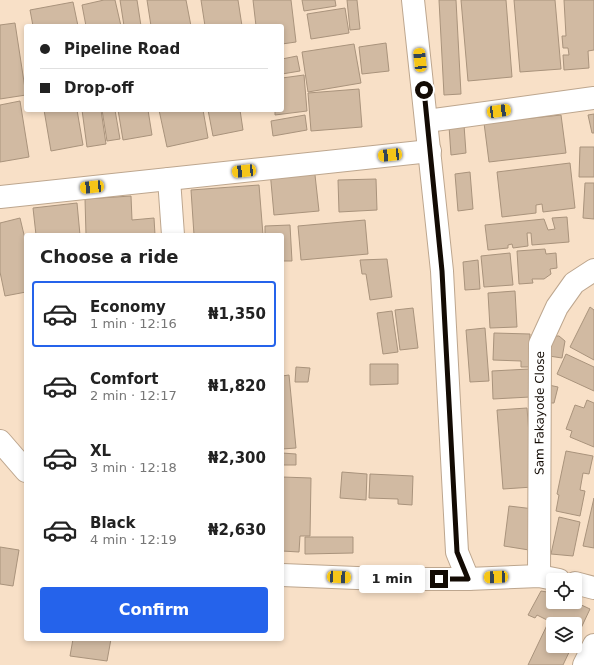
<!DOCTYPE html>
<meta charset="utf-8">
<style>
:root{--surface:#fff;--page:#f6f6f6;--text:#222;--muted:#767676;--line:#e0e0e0;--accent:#2563eb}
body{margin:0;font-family:"DejaVu Sans",sans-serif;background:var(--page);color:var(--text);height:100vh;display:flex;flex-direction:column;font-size:15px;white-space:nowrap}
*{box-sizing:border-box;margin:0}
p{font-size:13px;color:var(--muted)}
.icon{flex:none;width:22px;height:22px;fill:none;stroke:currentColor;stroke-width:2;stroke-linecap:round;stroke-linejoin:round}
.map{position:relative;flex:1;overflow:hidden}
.side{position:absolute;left:24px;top:233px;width:260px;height:408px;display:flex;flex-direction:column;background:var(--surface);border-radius:4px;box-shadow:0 2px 6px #0003}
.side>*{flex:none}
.banner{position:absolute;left:24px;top:24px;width:260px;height:88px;border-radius:4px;box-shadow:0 2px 6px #0003;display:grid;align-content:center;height:88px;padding:0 16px;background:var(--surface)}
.fabs{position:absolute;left:546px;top:573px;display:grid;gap:8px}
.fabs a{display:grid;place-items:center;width:36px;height:36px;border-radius:4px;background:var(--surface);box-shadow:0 2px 6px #0003;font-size:20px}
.end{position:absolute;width:18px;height:18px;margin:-9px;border:5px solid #130b04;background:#fff;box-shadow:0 0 0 2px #fff}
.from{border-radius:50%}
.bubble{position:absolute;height:28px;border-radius:4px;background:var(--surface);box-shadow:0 2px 6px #0003;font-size:13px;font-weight:600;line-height:28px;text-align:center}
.car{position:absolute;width:12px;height:24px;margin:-12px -6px;border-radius:5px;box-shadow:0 0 3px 1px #0007;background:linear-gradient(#f5c518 24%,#345 0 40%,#f5c518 0 76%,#345 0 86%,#f5c518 0)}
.banner b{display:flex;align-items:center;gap:14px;height:38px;font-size:15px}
.banner b+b{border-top:1px solid var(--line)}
.banner i{width:10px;height:10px;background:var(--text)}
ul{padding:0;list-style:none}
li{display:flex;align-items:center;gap:12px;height:66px;margin:0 8px 6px;padding:0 8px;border:2px solid transparent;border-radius:4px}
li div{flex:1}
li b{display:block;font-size:15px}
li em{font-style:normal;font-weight:600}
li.on{border-color:var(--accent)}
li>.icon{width:36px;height:36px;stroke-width:1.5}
h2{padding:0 16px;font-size:18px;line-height:48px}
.action{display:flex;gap:8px;margin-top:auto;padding:8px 16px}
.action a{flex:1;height:46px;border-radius:4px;background:var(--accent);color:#fff;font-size:16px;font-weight:600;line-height:46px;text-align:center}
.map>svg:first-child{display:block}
.building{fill:#d1baa2;stroke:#a9937c}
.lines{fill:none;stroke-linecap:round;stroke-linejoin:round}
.minor-casing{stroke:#bda68e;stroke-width:24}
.minor{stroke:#fff;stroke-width:22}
.route{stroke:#130b04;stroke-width:5}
.labels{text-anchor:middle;stroke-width:3;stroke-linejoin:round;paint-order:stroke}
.street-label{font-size:12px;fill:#130b04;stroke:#fff}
</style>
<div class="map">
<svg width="594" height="665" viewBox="0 0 594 665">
<rect width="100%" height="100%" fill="#f8e0c7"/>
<path class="building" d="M104,0H115L121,26H86L82,5Z
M120,0H137L141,26H124Z
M147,0H186L191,26H151Z
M201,0H238L242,26H205Z
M253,0H291L296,42L282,44V26H256Z
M302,0H335L336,6L304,11Z
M347,0H357L360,29L350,30Z
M439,0H456L461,94L444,95Z
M461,0H506L512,77L468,81Z
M514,0H555L561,69L520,72Z
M564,0H594V50L588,51L589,68L564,70L563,55H569L568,48H563L562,36H566Z
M73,2L78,26H33L30,10Z
M345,8L349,33L311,39L307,14Z
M15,23L26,95L0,99V25Z
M386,43L389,71L362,74L359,47Z
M354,44L361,83L308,92L302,52Z
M297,56L300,71L282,74V59Z
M304,75L307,111L275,115V110H282V78Z
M359,89L362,127L311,131L308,93Z
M20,101L29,157L0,162V105Z
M44,110H77L83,145L51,151Z
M82,110H101L106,144L87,147Z
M102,110H115L120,139L107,141Z
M118,110H148L152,135L123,140Z
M159,110H203L208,138L167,147Z
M208,110H240L243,130L213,136Z
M594,114V133H592L588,115Z
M305,115L307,130L273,136L271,121Z
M561,115L566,153L489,162L484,123Z
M464,125L466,153L451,155L449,126Z
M580,147H594V177H579Z
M570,163L575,208L543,212L542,204L536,205V213L502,217L497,172Z
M314,166L319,211L274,215L270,171Z
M470,172L473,209L458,211L455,174Z
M376,179L377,210L339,212L338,180Z
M585,183H594V219L583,218Z
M259,185L263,235H194L191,190Z
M131,196L132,220L154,218L155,235H86L85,199Z
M77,203L80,235H36L33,208Z
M567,217L569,242L532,245L531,233H527L528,246L513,248L512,244L508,245V248L488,250L485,225L544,219L548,230L555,229L552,218Z
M20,218L26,243V292L5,296L0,272V223Z
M365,220L368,254L301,260L298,226Z
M290,225L292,261H282V235H265V226Z
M545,249L546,254L556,253L557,268L550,269L551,274L544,279H532L533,283L519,284L517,251Z
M510,253L513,285L484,287L481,256Z
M387,259L392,297L370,300L366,274H362L360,260Z
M478,260L480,289L465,290L463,262Z
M515,291L517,327L490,328L488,293Z
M590,307L594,310V360L570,347Z
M413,308L418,348L400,350L395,310Z
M392,311L398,352L383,354L377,313Z
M485,328L489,381L470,382L466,330Z
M494,333L530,334L529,367H521V361L493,360Z
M553,336H559L565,341L562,358L549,356Z
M566,354L594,367V391L557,374Z
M370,364H398V384L370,385Z
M296,367L310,368L308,382H295Z
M529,369L530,397L493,399L492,371Z
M289,375L296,448L282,449V376Z
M544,384L558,387L554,403H543Z
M587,400L594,403V447L570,437L572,431L566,429L575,405L584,408Z
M527,408L533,487L503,489L497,410Z
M566,451L593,456L589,474L583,473L580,490L585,491L580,516L556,511L559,495L557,494Z
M282,453L296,454V465H282Z
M342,472L367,474L366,500L340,498Z
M370,474L413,476L412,505L398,504V499L369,498Z
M282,477L311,478L310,536H300L299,552L282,551Z
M594,498V548L583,546Z
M509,506L534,509L529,550L504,546Z
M559,517L580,522L573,556L551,554Z
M305,537H353V553L305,554Z
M0,547L19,550L13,586L0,584Z
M541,591L553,593V602H575L590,609L575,641V624H553V646H572L563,665H528L549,621L537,615L535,618L528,615Z
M73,639H111L107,661L70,656Z"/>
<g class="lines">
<defs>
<g id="minor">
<path d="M413,0L442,271L457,552L468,579L539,576L559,580"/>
<path d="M427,121L594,98"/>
<path d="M169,179L173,235"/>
<path d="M0,197L430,151"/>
<path d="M0,441L26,471"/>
<path d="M282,575L382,579H468"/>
<path id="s1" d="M539,576L540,344L557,307L574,283L594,270"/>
<path d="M575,583L594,588"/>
<path d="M584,665L594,645"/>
</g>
</defs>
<use href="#minor" class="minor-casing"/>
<use href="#minor" class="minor"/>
</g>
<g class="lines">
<path class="route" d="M424,90L442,271L457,552L468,579H439"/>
</g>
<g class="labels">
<g class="street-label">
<text dy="4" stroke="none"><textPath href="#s1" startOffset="163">Sam Fakayode Close</textPath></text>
</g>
</g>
</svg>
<div class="fabs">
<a><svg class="icon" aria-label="locate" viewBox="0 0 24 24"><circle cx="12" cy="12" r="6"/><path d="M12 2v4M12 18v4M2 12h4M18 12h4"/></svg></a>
<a><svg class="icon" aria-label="layers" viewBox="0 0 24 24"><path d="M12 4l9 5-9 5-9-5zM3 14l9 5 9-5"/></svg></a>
</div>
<i class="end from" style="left:424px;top:90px"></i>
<i class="end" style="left:439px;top:579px"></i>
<div class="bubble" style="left:359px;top:565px;width:66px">1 min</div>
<i class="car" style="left:420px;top:60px;rotate:354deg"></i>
<i class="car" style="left:499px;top:111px;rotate:82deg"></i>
<i class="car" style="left:390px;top:155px;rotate:264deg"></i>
<i class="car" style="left:244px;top:171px;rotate:264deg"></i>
<i class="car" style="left:92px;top:187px;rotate:264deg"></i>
<i class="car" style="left:339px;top:577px;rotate:93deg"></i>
<i class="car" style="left:496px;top:577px;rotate:268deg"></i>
<div class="banner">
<b><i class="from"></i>Pipeline Road</b>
<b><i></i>Drop-off</b>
</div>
<section class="side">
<h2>Choose a ride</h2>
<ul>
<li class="on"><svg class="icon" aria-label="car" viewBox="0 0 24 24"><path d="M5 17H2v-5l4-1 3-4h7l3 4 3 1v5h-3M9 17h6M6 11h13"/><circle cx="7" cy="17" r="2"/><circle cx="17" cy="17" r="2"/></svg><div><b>Economy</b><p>1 min · 12:16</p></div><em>₦1,350</em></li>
<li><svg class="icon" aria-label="car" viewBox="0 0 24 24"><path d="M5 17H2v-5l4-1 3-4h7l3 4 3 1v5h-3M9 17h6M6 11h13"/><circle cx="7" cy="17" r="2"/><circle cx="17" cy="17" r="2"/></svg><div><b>Comfort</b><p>2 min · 12:17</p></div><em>₦1,820</em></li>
<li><svg class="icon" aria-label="car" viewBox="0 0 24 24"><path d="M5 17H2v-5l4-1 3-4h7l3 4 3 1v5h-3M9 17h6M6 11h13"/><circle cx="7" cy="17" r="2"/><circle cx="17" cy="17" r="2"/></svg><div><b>XL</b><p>3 min · 12:18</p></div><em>₦2,300</em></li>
<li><svg class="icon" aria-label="car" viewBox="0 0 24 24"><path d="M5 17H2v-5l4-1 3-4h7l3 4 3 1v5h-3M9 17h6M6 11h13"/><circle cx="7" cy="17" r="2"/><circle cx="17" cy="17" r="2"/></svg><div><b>Black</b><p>4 min · 12:19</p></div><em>₦2,630</em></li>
</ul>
<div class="action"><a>Confirm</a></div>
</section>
</div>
